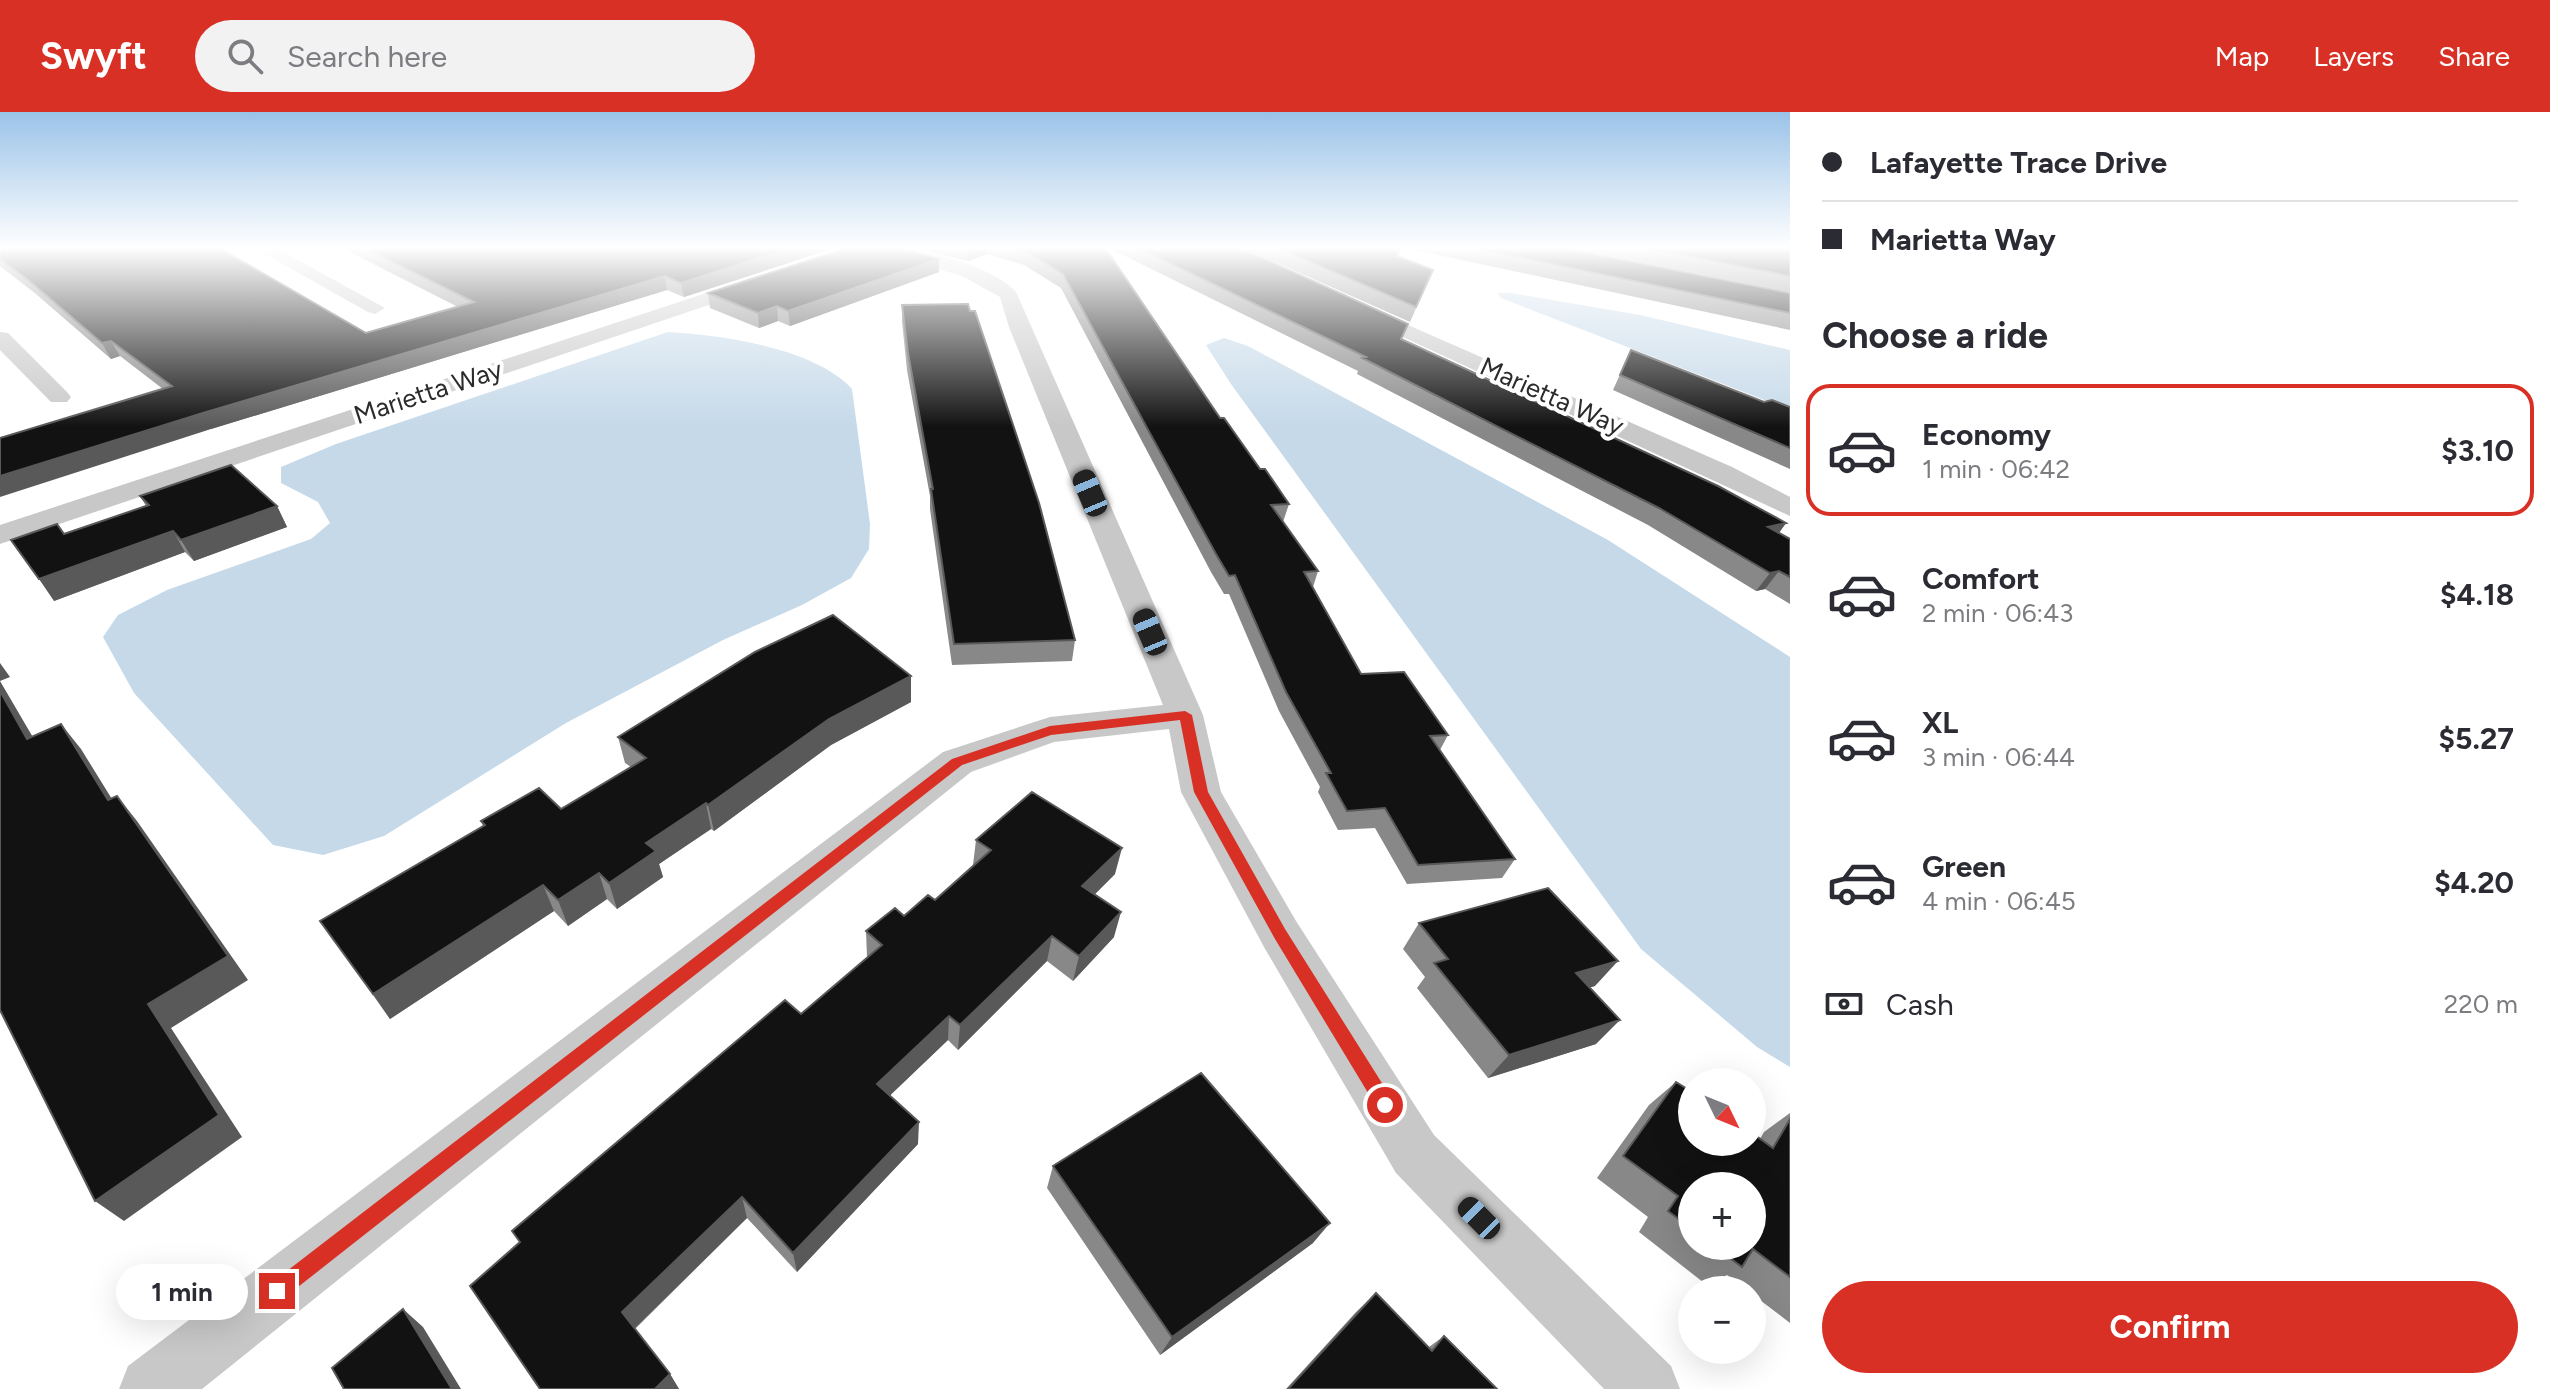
<!DOCTYPE html>
<meta charset="utf-8">
<style>
:root{--surface:#fff;--page:#f2f2f3;--text:#2b2b33;--muted:#7c7c81;--line:#e1e1e2;--accent:#d93025}
body{margin:0;font-family:Figtree,sans-serif;background:var(--page);color:var(--text);height:100vh;display:flex;flex-direction:column;font-size:30px;white-space:nowrap}
*{box-sizing:border-box;margin:0}
p{font-size:26px;color:var(--muted)}
.icon{flex:none;width:44px;height:44px;fill:none;stroke:currentColor;stroke-width:2;stroke-linecap:round;stroke-linejoin:round}
.map{position:relative;flex:1;overflow:hidden}
.drawer{display:flex;flex-direction:column;background:var(--surface);width:760px}
.drawer>*{flex:none}
.top-card{display:grid;align-content:center;height:176px;padding:0 32px;background:var(--surface)}
.needle{width:52px;rotate:133deg}
.controls{position:absolute;left:1678px;top:956px;display:grid;gap:16px}
.controls a{display:grid;place-items:center;width:88px;height:88px;border-radius:50%;background:var(--surface);box-shadow:0 8px 32px #0002;font-size:40px}
.end{position:absolute;width:36px;height:36px;margin:-18px;border:10px solid #d93025;background:#fff;box-shadow:0 0 0 4px #fff}
.from{border-radius:50%}
.bubble{position:absolute;height:56px;border-radius:28px;background:var(--surface);box-shadow:0 8px 32px #0002;font-size:26px;font-weight:700;line-height:56px;text-align:center}
.car{position:absolute;width:24px;height:48px;margin:-24px -12px;border-radius:10px;box-shadow:0 0 6px 2px #0007;background:linear-gradient(#222 24%,#8ab4d8 0 40%,#222 0 76%,#8ab4d8 0 86%,#222 0)}
.top-card b{display:flex;align-items:center;gap:28px;height:76px;font-size:30px}
.top-card b+b{border-top:2px solid var(--line)}
.top-card i{width:20px;height:20px;background:var(--text)}
ul{padding:0;list-style:none}
li{display:flex;align-items:center;gap:24px;height:132px;margin:0 16px 12px;padding:0 16px;border:4px solid transparent;border-radius:24px}
li div{flex:1}
li b{display:block;font-size:30px}
li em{font-style:normal;font-weight:700}
li.on{border-color:var(--accent)}
li>.icon{width:72px;height:72px;stroke-width:1.5}
h2{padding:0 32px;font-size:36px;line-height:96px}
.pay{display:flex;align-items:center;gap:20px;height:88px;padding:0 32px;font-size:30px}
.pay p{margin-inline-start:auto}
.cta{display:flex;gap:16px;margin-top:auto;padding:16px 32px}
.cta a{flex:1;height:92px;border-radius:48px;background:var(--accent);color:#fff;font-size:32px;font-weight:700;line-height:92px;text-align:center}
header{display:flex;align-items:center;gap:48px;box-sizing:border-box;height:112px;padding:0 40px;background:var(--accent);color:#fff}
header strong{font-size:38px}
nav{display:flex;gap:44px;margin-inline-start:auto;font-size:28px}
.search{width:560px;height:72px;background:var(--page);display:flex;align-items:center;gap:20px;box-sizing:border-box;padding:0 28px;border-radius:44px;color:var(--muted);font-size:30px}
main{display:flex;flex:1;min-height:0}
.map>svg:first-child{display:block}
.water{fill:#c5d9e9}
.lines{fill:none;stroke-linecap:round;stroke-linejoin:round}
.street{fill:#c8c8c8;fill-rule:evenodd}
.wall{fill:#888;fill-rule:evenodd}
.shaded-wall{fill:#595959}
.building{fill:#121212;stroke:#595959;stroke-width:2}
.route{fill:#d93025}
.labels{text-anchor:middle;stroke-width:8;stroke-linejoin:round;paint-order:stroke}
.far-street-label{font-size:26px;fill:#2b2b2b;stroke:#fff}
</style>
<header>
<strong>Swyft</strong>
<div class="search"><svg class="icon" aria-label="search" viewBox="0 0 24 24"><circle cx="10" cy="10" r="6"/><path d="M15 15l6 6"/></svg>Search here</div>
<nav><a>Map</a><a>Layers</a><a>Share</a></nav>
</header>
<main>
<div class="map">
<svg width="1790" height="1277" viewBox="0 0 1790 1277">
<rect width="100%" height="100%" fill="#fff"/>
<path class="water" d="M1497,181H1511L1640,203L1790,238V298L1501,186Z
M668,220C721,223 815,236 852,277L870,412L869,437L851,466L802,493L723,528L566,611L384,724L323,743L273,733L134,581L103,525L118,503L167,478L311,427L330,411L318,390L281,371V355L336,332Z
M1224,226L1248,234L1608,428L1790,545V955L1757,935L1641,837L1231,272L1206,233Z"/>
<g class="lines">
<path class="street" d="M256,137H278L385,196L375,202L368,200Z
M881,137C918,135 990,152 1016,180L1203,603L1221,680L1296,809L1434,1023L1671,1254L1680,1277H1604L1396,1061L1264,835L1181,680L1169,617L1054,630L971,660L202,1277H119L128,1254L943,640L1050,605L1163,593L1009,215L1000,185L962,164L884,141Z
M755,165L762,167L765,171L762,175L0,432V413Z
M1360,192L1732,355L1790,385V404L1353,202L1350,198L1353,194Z
M0,220L8,221L67,280L71,285L67,290H51L0,238Z"/>
</g>
<path class="wall" d="M0,137L366,221L458,195L344,137H831L684,185L667,178L211,317L163,277L120,244L111,247L36,182L0,154Z
M917,137H1106L1220,306L1289,392L1283,410L1318,459L1313,475L1361,562L1448,623L1440,638L1515,747L1502,766L1407,772L1375,716L1338,718L1318,680L1320,675L1279,599L1229,482H1224L1211,460L1061,176L1024,153L987,142L968,149Z
M1111,137H1243L1402,228L1786,411L1779,421L1790,427V492L1765,477L1756,479L1648,413L1357,262L1358,259Z
M1246,137H1400L1397,144L1433,158L1410,210Z
M1410,137H1569L1790,181V218Z
M1576,137H1790V180Z
M939,147V160L790,214L778,209L759,216L710,196L708,181Z
M902,193L1075,528L1072,549L952,553L930,397V384L907,258L902,210Z
M1631,238L1764,290L1790,295V357L1613,278Z
M140,384L277,394L287,415L194,449L185,440L54,489L64,422L146,394Z
M911,564V590L831,633L714,719L711,717L659,752L663,765L617,797L607,787L568,814L554,799L390,907L320,809L483,714L481,709L561,697L631,655L625,651L618,625Z
M976,728L1115,762L1095,782L1114,825L1073,869L1047,849L958,938L948,928L890,983L918,1032L797,1160L747,1106L635,1217L670,1262L679,1277H540L801,902L868,846L867,845L866,819L904,804L935,788L973,753Z
M1419,811L1595,874L1590,875L1596,932L1488,966L1417,876L1425,865L1403,837Z
M1676,970L1760,1027L1764,1020L1790,1001V1211L1752,1182V1178H1747L1727,1163L1708,1174L1639,1120L1648,1105L1597,1066L1649,993ZM1692,1074L1752,1134H1692Z
M1053,1054L1313,1131L1160,1243L1047,1076Z
M1376,1181L1429,1235L1444,1224L1497,1277H1286L1356,1200Z"/>
<path class="shaded-wall" d="M788,137H831L684,185L681,171Z
M968,137H987V142L968,149Z
M939,147V160L790,214L788,199Z
M665,164L667,178L211,317L0,385V364L203,301Z
M777,194L778,209L759,216L758,201Z
M111,229L120,244L111,247L102,231Z
M277,394L287,415L194,449L181,428Z
M1786,411L1773,429L1768,415Z
M173,419L185,440L54,489L39,467Z
M1779,459L1765,477L1756,479L1770,461Z
M0,551L10,565L0,569L48,651L27,627L0,579Z
M911,564V590L831,633L714,719L708,693L829,607Z
M61,612L81,637L128,713L108,688Z
M117,684L137,709L248,868L171,916L242,1025L124,1109L95,1089L148,892Z
M706,691L711,717L659,752L663,765L617,797L609,771L646,731Z
M1122,736L1115,762L1077,800L1082,774Z
M599,761L607,787L568,814L558,788Z
M543,773L554,799L390,907L373,882Z
M1121,800L1114,825L1073,869L1079,844Z
M1052,824L1047,849L958,938L960,913Z
M1618,849L1595,874L1555,886L1576,861Z
M949,904L948,928L878,995L877,972Z
M1620,908L1596,932L1488,966L1509,943Z
M919,1010L918,1032L797,1160L793,1141Z
M742,1085L747,1106L633,1218L622,1200Z
M1330,1111L1313,1131L1160,1243L1172,1225Z
M403,1197L423,1215L461,1277H452Z
M670,1262L679,1277H655Z"/>
<path class="building" d="M0,137H221L366,221L474,190L366,137H788L681,171L665,164L203,301L0,364V326L172,274L111,229L102,231L27,167L0,147Z
M844,137H905L939,147L788,199L777,194L758,201L708,181Z
M1017,137H1106L1220,306H1224L1260,357H1265L1289,392L1271,393L1318,459L1304,460L1361,562L1404,560L1448,623L1430,624L1515,747L1418,753L1385,696L1347,699L1326,661H1331L1286,580L1235,463L1229,464L1216,442L1063,162L1025,139Z
M1140,137H1243L1408,212L1401,227L1718,374L1786,411L1768,415L1790,427V465L1779,459L1770,461L1659,396L1362,246L1366,245Z
M1280,137H1400L1397,144L1433,158L1416,195Z
M1479,137H1569L1790,181V201Z
M1650,137H1790V164Z
M968,192L970,199H975L1039,391L1075,528L954,532L931,377H933L908,241L902,193Z
M1631,238L1764,290L1772,288L1790,295V336L1620,263Z
M231,353L277,394L181,428L173,419L39,467L11,428L57,412L64,422L149,393L140,384Z
M833,503L911,564L829,607L708,693L706,691L646,731L656,739L609,771L599,761L558,788L543,773L373,882L320,809L485,713L481,709L539,676L561,697L646,646L618,625L755,540Z
M0,579L27,627L61,612L108,688L117,684L228,844L148,892L219,1003L95,1089L0,898Z
M1032,680L1122,736L1082,774L1121,800L1079,844L1052,824L960,913L949,904L877,972L919,1010L793,1141L742,1085L622,1200L670,1262L655,1277H540L470,1174L520,1130L512,1119L785,888L801,902L882,833L866,819L895,796L904,804L928,783L935,788L991,738L976,728Z
M1548,776L1618,849L1576,861L1620,908L1509,943L1434,851L1448,847L1419,811Z
M1201,961L1330,1111L1172,1225L1053,1054Z
M1676,970L1692,980V1030H1752V1021L1773,1036L1790,1007V1165L1753,1137L1742,1155L1714,1134H1752V1074H1692V1117L1668,1099L1678,1084L1623,1044Z
M1376,1181L1432,1239L1444,1224L1497,1277H1288Z
M403,1197L452,1277H344L332,1256Z"/>
<linearGradient id="sky" x2="0" y2="1"><stop stop-color="#9ac3e8"/><stop offset="0.43" stop-color="#fff"/><stop offset="1" stop-color="#fff" stop-opacity="0"/></linearGradient>
<rect width="1790" height="315" fill="url(#sky)"/>
<path class="route" d="M1185,599L1192,603L1208,680L1285,817L1392,987L1394,993L1392,999L1385,1002L1379,999L1275,827L1194,680L1180,608L1051,623L962,653L284,1186L277,1189L270,1186L267,1179L270,1172L952,647L1050,614Z"/>
<g class="labels">
<g class="far-street-label">
<text transform="translate(428 280) rotate(-18)" y="9">Marietta Way</text>
<text transform="translate(1552 284) rotate(24)" y="9">Marietta Way</text>
</g>
</g>
</svg>
<div class="controls">
<a><svg class="needle" viewBox="-14 -14 28 28"><path d="M0-13l5 13h-10z" fill="#e53935"/><path d="M0 13l5-13h-10z" fill="#7c7c81"/></svg></a>
<a>+</a>
<a>−</a>
</div>
<i class="end from" style="left:1385px;top:993px"></i>
<i class="end" style="left:277px;top:1179px"></i>
<div class="bubble" style="left:116px;top:1152px;width:132px">1 min</div>
<i class="car" style="left:1090px;top:381px;rotate:337deg"></i>
<i class="car" style="left:1150px;top:520px;rotate:337deg"></i>
<i class="car" style="left:1479px;top:1106px;rotate:315deg"></i>
</div>
<section class="drawer">
<div class="top-card">
<b><i class="from"></i>Lafayette Trace Drive</b>
<b><i></i>Marietta Way</b>
</div>
<h2>Choose a ride</h2>
<ul>
<li class="on"><svg class="icon" aria-label="car" viewBox="0 0 24 24"><path d="M5 17H2v-5l4-1 3-4h7l3 4 3 1v5h-3M9 17h6M6 11h13"/><circle cx="7" cy="17" r="2"/><circle cx="17" cy="17" r="2"/></svg><div><b>Economy</b><p>1 min · 06:42</p></div><em>$3.10</em></li>
<li><svg class="icon" aria-label="car" viewBox="0 0 24 24"><path d="M5 17H2v-5l4-1 3-4h7l3 4 3 1v5h-3M9 17h6M6 11h13"/><circle cx="7" cy="17" r="2"/><circle cx="17" cy="17" r="2"/></svg><div><b>Comfort</b><p>2 min · 06:43</p></div><em>$4.18</em></li>
<li><svg class="icon" aria-label="car" viewBox="0 0 24 24"><path d="M5 17H2v-5l4-1 3-4h7l3 4 3 1v5h-3M9 17h6M6 11h13"/><circle cx="7" cy="17" r="2"/><circle cx="17" cy="17" r="2"/></svg><div><b>XL</b><p>3 min · 06:44</p></div><em>$5.27</em></li>
<li><svg class="icon" aria-label="car" viewBox="0 0 24 24"><path d="M5 17H2v-5l4-1 3-4h7l3 4 3 1v5h-3M9 17h6M6 11h13"/><circle cx="7" cy="17" r="2"/><circle cx="17" cy="17" r="2"/></svg><div><b>Green</b><p>4 min · 06:45</p></div><em>$4.20</em></li>
</ul>
<div class="pay"><svg class="icon" aria-label="cash" viewBox="0 0 24 24"><path d="M3 7h18v10H3z"/><circle cx="12" cy="12" r="2"/></svg>Cash<p>220 m</p></div>
<div class="cta"><a>Confirm</a></div>
</section>
</main>
